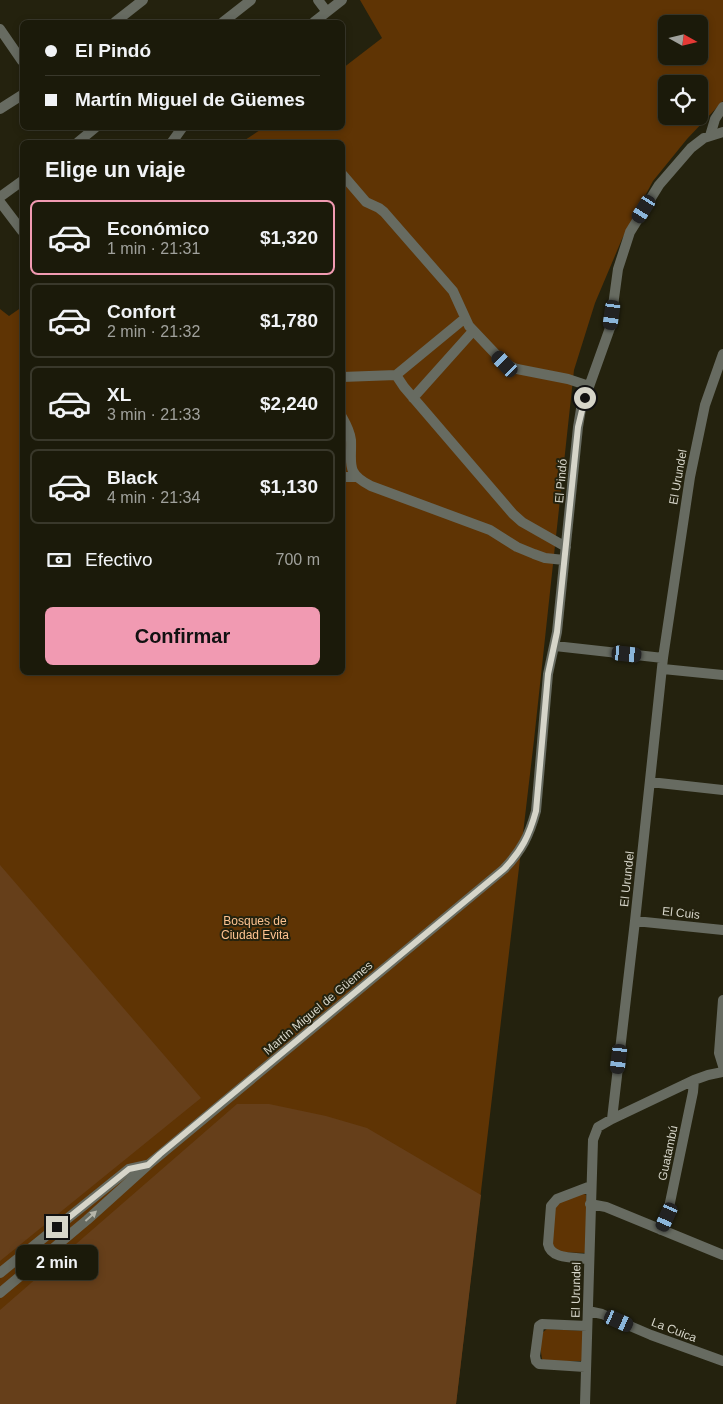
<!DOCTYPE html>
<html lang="es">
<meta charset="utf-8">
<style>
:root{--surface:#1b1a0a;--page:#242313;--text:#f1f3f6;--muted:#a0a19c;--line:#39382b;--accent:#f19ab2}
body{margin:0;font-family:Helvetica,sans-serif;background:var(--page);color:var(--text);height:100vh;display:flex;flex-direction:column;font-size:19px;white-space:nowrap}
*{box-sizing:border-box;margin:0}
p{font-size:16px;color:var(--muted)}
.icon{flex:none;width:28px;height:28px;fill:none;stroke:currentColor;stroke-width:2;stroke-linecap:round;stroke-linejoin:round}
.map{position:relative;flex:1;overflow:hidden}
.panel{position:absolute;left:20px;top:140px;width:325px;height:535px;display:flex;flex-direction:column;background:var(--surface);border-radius:8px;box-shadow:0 2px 8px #0003,0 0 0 1px var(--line)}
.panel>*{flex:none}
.top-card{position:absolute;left:20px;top:20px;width:325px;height:110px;border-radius:8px;box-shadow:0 2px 8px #0003,0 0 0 1px var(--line);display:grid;align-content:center;height:110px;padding:0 25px;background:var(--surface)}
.needle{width:32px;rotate:98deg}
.tools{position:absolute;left:658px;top:15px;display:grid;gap:10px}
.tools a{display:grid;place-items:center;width:50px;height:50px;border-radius:8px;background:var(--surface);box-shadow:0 2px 8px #0003,0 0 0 1px var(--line);font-size:25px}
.end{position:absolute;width:22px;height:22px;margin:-11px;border:6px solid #d6d5c9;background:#111;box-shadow:0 0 0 2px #111}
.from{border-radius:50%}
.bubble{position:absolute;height:35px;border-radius:8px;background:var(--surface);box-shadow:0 2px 8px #0003,0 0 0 1px var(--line);font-size:16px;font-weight:600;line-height:35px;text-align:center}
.car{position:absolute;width:15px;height:30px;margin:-15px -8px;border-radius:6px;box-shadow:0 0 4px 1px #0007;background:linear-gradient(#222 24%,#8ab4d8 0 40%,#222 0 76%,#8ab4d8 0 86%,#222 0)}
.top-card b{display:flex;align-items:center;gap:18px;height:48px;font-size:19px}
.top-card b+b{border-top:1px solid var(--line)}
.top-card i{width:12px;height:12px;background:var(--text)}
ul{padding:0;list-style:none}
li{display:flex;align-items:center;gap:15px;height:75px;margin:0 10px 8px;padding:0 15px;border:2px solid var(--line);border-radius:8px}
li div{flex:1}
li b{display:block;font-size:19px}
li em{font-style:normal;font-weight:600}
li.active{border-color:var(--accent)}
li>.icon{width:45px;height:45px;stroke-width:1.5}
h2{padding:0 25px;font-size:22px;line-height:60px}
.pay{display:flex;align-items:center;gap:12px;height:55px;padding:0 25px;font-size:19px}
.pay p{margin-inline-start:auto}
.cta{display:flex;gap:10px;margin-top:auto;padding:10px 25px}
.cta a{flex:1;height:58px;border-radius:8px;background:var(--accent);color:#111;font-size:20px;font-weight:600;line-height:58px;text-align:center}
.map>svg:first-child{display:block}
.green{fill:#5f3404;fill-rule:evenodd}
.forest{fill:#663f1a}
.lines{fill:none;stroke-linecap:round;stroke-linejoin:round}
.minor{stroke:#676b61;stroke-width:10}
.oneway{fill:#b5b5aa}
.route{stroke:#d6d5c9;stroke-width:6}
.labels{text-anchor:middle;stroke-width:4;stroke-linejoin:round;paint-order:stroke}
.street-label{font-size:12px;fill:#d6d5c9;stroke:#24220e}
.park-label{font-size:12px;fill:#fdc391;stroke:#24220e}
</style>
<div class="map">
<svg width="723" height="1404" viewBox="0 0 723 1404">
<rect width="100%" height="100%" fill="#24220e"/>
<path class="green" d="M360,0H723V101L687,139L653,181L622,239L595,303L574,370L534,740L456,1404H0V309L9,316L22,307V672H342V142H242L263,128H342L343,68L382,38ZM666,24H699V56H666ZM666,84H699V116H666Z
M583,1193L586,1195V1253L557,1252L552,1245L555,1207L559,1201Z
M547,1329L584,1331L583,1361H545L542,1359L540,1346L543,1332Z"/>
<path class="forest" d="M0,865L201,1098L0,1261Z
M237,1104H269L326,1116L367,1128L481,1195L456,1404H0V1310Z"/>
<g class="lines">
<path class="minor" d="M318,0L327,12
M115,22L143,0
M223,22L251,0
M314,22L342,0
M0,29L22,61
M0,109L22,95
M710,136L715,119L723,107
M78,142L95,128
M172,142L182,128
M342,174L366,202L379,208L384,212L453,291L469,326L505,364L517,369L568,379L589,386
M0,197L22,181
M0,202L22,231
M396,375L404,387L513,514L522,522L566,547
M342,377L396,375L464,319
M413,398L473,331
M342,417C346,424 350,432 351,440C352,464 345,473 371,486L490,530L517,547L534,554L545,558L564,560
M342,477H356
M555,646L663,658
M663,669L723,675
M650,782L723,790
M635,921L723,930
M723,1000L719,1053L723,1066
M612,1119L694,1080L708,1075L723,1072
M590,1204L606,1207L723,1255
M661,1230L667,1217L693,1092L694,1080
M589,1259C575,1257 551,1260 548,1244L551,1206L557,1199L591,1186
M0,1273L129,1169L147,1165
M0,1293L87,1220L148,1165L504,869C522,850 529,836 536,811L548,674L557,632L578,427L581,409L610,328L618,269L630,232L659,185L691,148L704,138L723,132
M588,1311L602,1314L651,1335L723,1361
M585,1367L539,1364L536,1361L535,1356L539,1326L542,1324L587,1326
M585,1404L593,1140L598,1127L612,1119L635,921L663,658L690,477L705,405L723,354"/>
</g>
<defs><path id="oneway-solid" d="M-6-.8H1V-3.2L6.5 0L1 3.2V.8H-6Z" transform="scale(1.25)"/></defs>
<use class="oneway" href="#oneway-solid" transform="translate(91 1216) rotate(-42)"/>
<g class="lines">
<path class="route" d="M57,1227L129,1169L148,1165L160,1154L504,869C522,850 529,836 536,811L548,674L557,632L578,427L585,398"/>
</g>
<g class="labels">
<g class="street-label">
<text transform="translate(678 477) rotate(-80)" y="4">El Urundel</text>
<text transform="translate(561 481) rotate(-85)" y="4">El Pindó</text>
<text transform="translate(627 879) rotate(-84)" y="4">El Urundel</text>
<text transform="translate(681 913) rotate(6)" y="4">El Cuis</text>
<text transform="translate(318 1008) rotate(-40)" y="4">Martín Miguel de Güemes</text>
<text transform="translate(668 1153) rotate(-78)" y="4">Guatambú</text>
<text transform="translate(576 1290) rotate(-89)" y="4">El Urundel</text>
<text transform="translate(674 1330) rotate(21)" y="4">La Cuica</text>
</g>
<g class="park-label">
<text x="255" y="925">Bosques de<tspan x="255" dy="14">Ciudad Evita</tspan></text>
</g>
</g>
</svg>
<div class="tools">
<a><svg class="needle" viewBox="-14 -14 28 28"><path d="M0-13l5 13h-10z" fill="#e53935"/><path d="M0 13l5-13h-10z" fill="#a0a19c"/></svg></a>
<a><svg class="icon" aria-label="locate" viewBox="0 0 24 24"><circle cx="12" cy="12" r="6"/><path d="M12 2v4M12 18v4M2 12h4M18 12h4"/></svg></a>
</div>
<i class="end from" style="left:585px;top:398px"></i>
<i class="end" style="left:57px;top:1227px"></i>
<div class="bubble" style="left:16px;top:1245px;width:82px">2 min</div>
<i class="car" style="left:644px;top:209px;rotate:212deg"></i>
<i class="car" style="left:612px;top:315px;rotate:188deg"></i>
<i class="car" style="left:505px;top:364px;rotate:316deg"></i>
<i class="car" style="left:627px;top:654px;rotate:96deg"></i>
<i class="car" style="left:619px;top:1059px;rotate:187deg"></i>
<i class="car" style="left:667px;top:1217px;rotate:204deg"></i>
<i class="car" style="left:619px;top:1321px;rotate:114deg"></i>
<div class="top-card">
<b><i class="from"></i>El Pindó</b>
<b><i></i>Martín Miguel de Güemes</b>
</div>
<section class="panel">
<h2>Elige un viaje</h2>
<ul>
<li class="active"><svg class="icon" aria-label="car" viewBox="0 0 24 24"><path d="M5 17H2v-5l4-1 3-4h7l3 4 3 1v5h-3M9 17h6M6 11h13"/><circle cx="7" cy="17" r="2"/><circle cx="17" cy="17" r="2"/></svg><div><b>Económico</b><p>1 min · 21:31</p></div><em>$1,320</em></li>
<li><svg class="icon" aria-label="car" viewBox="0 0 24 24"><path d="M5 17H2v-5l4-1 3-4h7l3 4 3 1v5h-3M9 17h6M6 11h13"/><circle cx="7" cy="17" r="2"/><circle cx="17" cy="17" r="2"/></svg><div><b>Confort</b><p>2 min · 21:32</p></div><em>$1,780</em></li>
<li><svg class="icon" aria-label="car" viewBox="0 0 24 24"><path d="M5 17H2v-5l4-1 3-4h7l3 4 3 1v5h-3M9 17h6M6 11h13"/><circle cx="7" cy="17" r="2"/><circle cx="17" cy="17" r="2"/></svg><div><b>XL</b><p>3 min · 21:33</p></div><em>$2,240</em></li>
<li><svg class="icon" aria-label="car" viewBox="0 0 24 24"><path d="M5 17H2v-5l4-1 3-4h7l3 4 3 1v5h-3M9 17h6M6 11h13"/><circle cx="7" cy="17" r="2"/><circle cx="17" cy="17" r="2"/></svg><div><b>Black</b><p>4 min · 21:34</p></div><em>$1,130</em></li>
</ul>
<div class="pay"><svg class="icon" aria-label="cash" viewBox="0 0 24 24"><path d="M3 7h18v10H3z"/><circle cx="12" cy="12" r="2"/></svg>Efectivo<p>700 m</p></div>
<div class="cta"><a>Confirmar</a></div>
</section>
</div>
